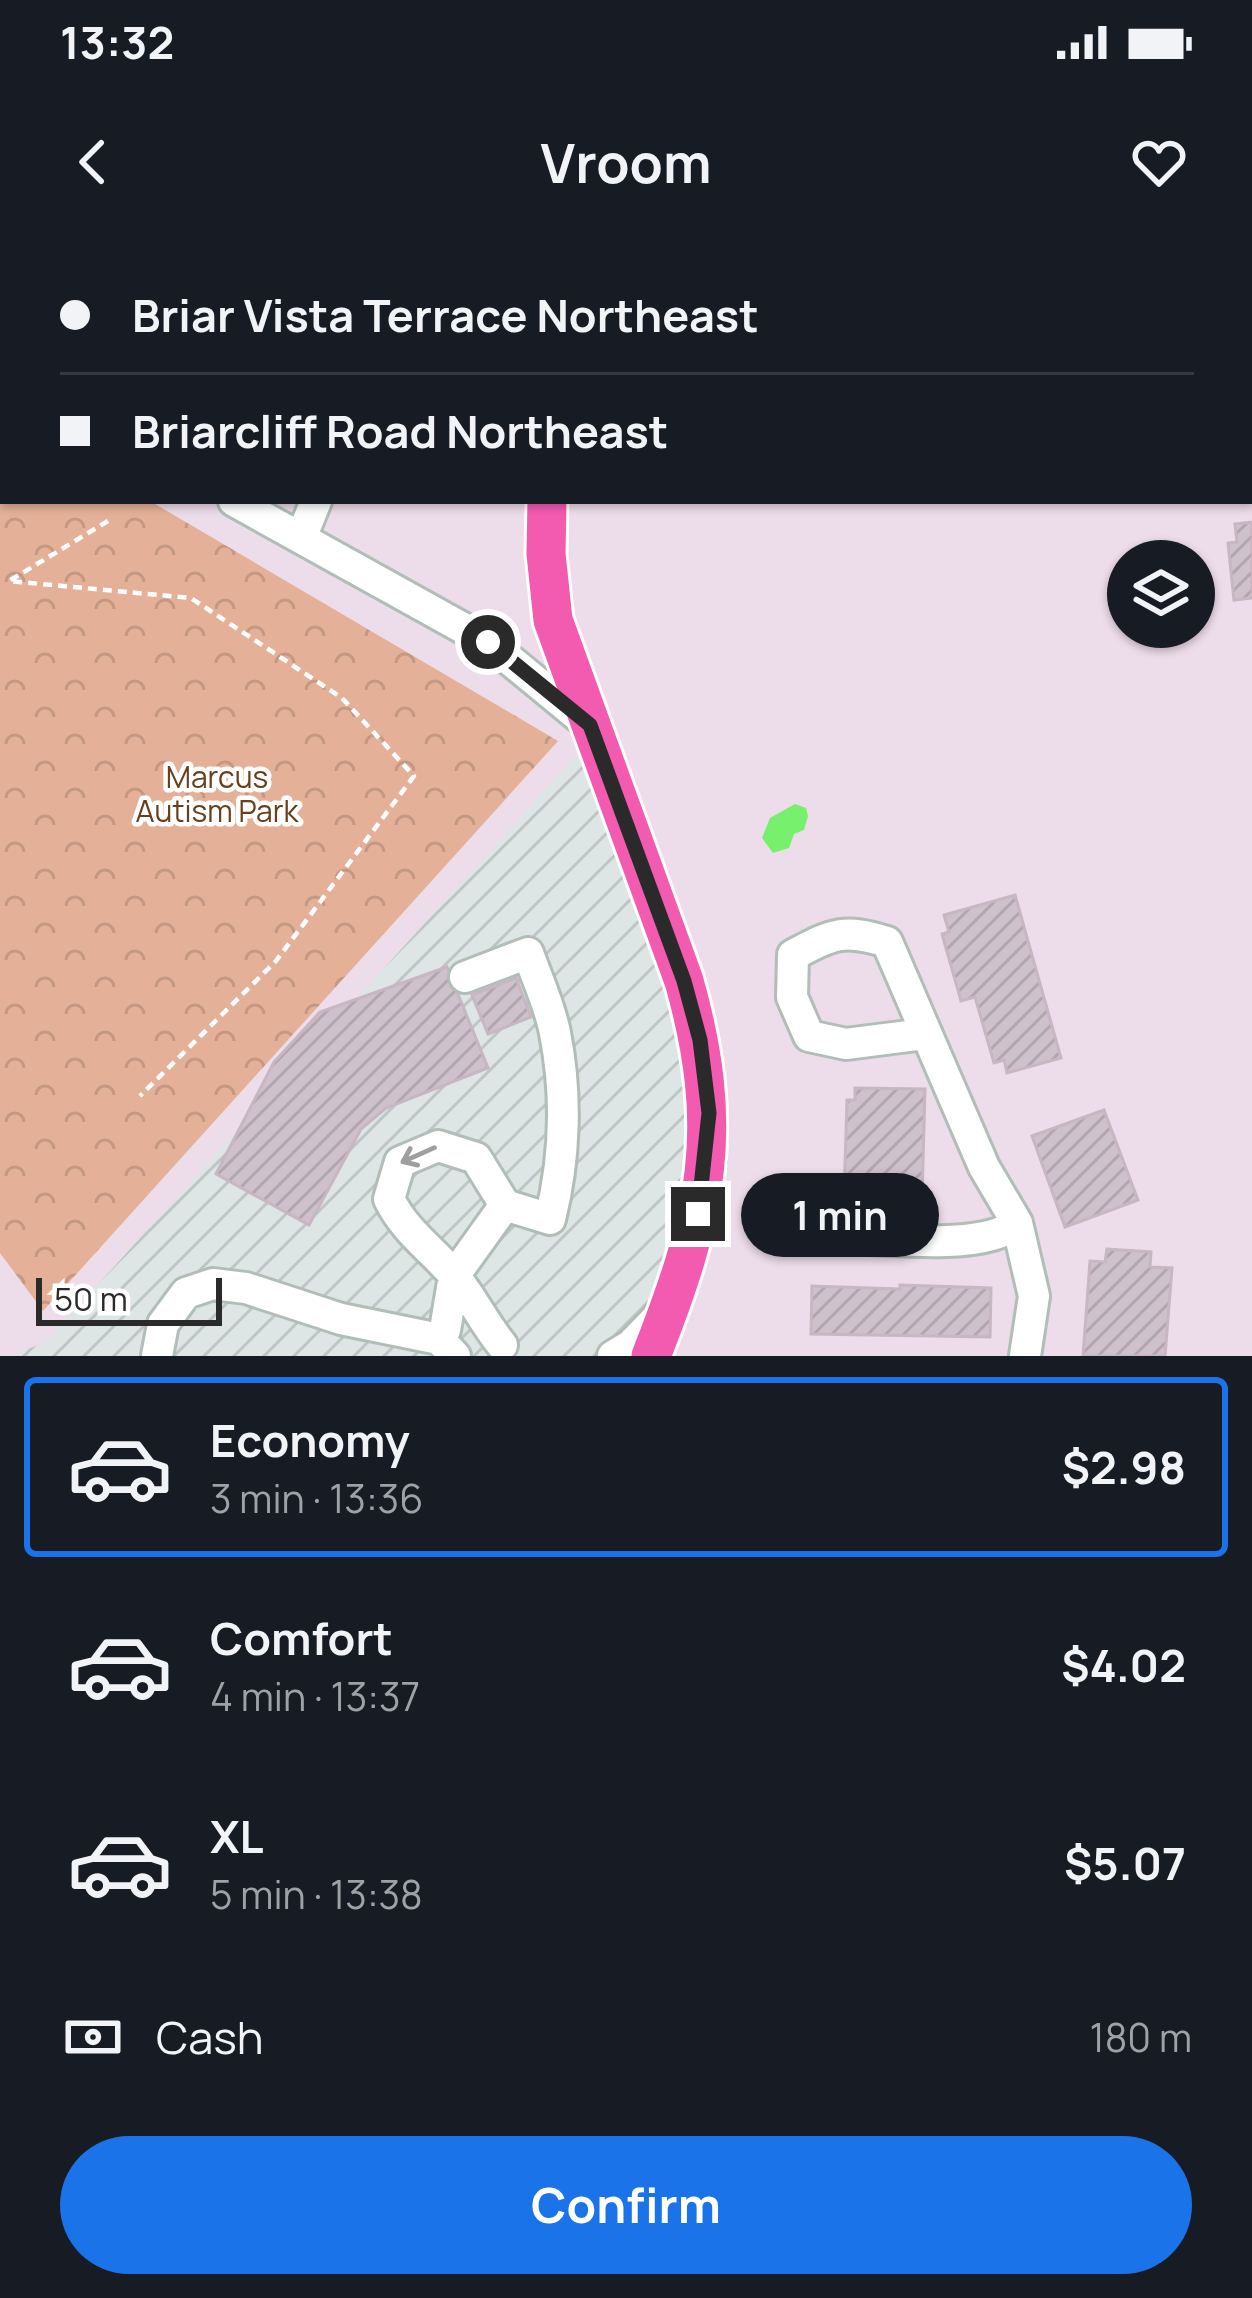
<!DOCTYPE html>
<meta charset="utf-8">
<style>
:root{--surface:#171b24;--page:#242831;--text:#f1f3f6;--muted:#9ea1a6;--line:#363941;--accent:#1a73e8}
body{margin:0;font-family:Manrope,sans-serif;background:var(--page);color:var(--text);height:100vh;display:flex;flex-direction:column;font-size:45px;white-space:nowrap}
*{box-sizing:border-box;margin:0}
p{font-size:39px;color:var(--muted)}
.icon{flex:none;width:66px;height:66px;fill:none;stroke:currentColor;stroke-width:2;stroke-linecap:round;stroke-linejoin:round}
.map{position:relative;height:1116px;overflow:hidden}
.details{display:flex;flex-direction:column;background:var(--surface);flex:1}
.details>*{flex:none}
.banner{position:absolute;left:0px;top:0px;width:1254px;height:264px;box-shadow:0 3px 9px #0004;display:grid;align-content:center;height:264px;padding:0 60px;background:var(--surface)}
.controls{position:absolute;left:1107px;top:300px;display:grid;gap:24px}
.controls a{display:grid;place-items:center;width:108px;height:108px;border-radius:50%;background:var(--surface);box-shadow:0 3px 9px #0004;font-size:60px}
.scale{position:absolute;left:36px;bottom:30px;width:186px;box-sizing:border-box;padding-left:12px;border:6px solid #2a2a2a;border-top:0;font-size:33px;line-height:42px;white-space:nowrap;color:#2a2a2a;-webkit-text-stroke:9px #fff;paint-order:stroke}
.end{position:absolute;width:54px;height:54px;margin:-27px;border:15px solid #2a2a2a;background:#fff;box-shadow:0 0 0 6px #fff}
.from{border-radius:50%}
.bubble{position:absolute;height:84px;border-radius:42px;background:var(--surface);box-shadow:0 3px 9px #0004;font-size:39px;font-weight:700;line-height:84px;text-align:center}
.banner b{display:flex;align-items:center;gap:42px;height:114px;font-size:45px}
.banner b+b{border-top:3px solid var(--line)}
.banner i{width:30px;height:30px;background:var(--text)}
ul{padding:21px 0 0;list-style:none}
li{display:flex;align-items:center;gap:36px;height:180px;margin:0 24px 18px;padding:0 36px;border:6px solid transparent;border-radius:12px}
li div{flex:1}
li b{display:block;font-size:45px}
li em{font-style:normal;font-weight:700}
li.selected{border-color:var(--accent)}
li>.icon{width:108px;height:108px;stroke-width:1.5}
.pay{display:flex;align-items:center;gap:30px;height:132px;padding:0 60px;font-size:45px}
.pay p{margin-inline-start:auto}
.action{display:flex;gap:24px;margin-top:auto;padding:24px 60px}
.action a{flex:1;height:138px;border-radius:72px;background:var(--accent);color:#fff;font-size:48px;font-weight:700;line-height:138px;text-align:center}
.status{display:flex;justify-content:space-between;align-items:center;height:84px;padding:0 60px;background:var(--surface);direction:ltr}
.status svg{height:33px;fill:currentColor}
header{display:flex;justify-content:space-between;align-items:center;height:156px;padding:0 60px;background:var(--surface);font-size:54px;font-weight:700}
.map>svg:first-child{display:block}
.industrial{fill:url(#industrial-furrows)}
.park{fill:url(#park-crowns)}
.water{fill:#76f06d}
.building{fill:url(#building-hatch);stroke:#c8b6c2;stroke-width:3}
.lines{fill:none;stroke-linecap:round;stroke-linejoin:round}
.minor-casing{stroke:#b0beb7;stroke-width:36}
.major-casing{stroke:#fff;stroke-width:45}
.path{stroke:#fff;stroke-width:4.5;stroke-dasharray:9 6;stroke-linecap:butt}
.minor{stroke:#fff;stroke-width:30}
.major{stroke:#f35bb1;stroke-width:39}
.oneway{stroke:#9f9f9f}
.route{stroke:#2a2a2a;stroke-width:15}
.labels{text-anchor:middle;stroke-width:9;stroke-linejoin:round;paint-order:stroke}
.park-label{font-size:30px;fill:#693e19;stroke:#fff}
</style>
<div class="status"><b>13:32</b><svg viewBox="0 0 49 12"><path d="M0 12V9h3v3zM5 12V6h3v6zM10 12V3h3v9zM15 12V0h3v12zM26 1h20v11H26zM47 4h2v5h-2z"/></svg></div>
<header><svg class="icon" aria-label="back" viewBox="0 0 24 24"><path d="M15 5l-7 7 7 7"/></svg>Vroom<svg class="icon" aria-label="heart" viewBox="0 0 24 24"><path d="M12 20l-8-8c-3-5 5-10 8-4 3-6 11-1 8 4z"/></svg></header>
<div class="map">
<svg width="1252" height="1116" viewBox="0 0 1252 1116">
<defs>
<pattern id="industrial-furrows" width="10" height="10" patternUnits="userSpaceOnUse" patternTransform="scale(3)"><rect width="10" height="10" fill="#dde5e5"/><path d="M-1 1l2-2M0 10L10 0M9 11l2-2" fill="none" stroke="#bec5c5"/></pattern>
<pattern id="park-crowns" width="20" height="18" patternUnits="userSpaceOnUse" patternTransform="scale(3)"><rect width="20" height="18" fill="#e4b198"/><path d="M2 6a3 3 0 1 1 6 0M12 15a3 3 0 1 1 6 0" fill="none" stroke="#c49883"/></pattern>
<pattern id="building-hatch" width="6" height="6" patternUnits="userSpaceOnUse" patternTransform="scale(3)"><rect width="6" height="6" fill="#cec1cb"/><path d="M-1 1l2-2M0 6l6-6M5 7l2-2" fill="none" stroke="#b1a6ae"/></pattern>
</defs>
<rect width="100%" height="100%" fill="#eddce9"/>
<path class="industrial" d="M585,506L714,783L732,961L662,1116H9L46,1102Z"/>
<path class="park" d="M0,216L3,261H150L558,501L43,1071L0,1013Z"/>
<path class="water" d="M795,564L806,568L808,576L804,590L794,594L789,608L773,613L762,598L770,578Z"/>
<path class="building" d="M304,0H483V3Z
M706,0H784L704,3Z
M1252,282V358L1234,360L1228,303L1237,302L1235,284Z
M1015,655L1061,818L1007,833L1004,820L994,823L975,757L961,761L942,694L949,692L944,675Z
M447,727L488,828L386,868L361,889L309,985L216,934L274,822L320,772Z
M516,738L531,777L488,794L472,755Z
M855,848L925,849L922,959L844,957L847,860H855Z
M1104,870L1138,960L1065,987L1032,896Z
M1107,1009L1151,1012L1150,1027L1172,1028L1165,1116H1083L1090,1021L1105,1022Z
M900,1045L991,1048L990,1097L811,1094L812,1046L900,1049Z"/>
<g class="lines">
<defs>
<path id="minor" d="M35,0V3
M85,0L97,3
M816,3L818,0
M0,184H3
M234,261L488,402L589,485
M301,298L316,261
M465,737L528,713C537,739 550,766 555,793C567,854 565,919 550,979L505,965L476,918L438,906L400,922L389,959C405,991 429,1007 452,1033C471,1055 483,1082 502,1105
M924,794L846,804L809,796L792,757L793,715C833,694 843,688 887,702L984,927L1017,983L1034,1056L1025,1116
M865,999C905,1000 986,1009 1017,983
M445,1090L454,1036L505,965
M157,1116L163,1084L186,1053L213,1044L246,1048L341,1079L439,1099L455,1116
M613,1116L631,1105L663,1072"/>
<path id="major" d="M636,3L638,0
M547,261L546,314L553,380L684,741C726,890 707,974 651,1116"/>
</defs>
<use href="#minor" class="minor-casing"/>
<use href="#major" class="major-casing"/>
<path class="path" d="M108,281L9,341L191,358L342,458L414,536L276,721L140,856"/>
<use href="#minor" class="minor"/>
<use href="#major" class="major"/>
</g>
<defs><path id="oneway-shaft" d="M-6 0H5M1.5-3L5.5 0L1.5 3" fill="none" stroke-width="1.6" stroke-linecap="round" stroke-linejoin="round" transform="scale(3)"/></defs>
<use class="oneway" href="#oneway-shaft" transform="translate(418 915) rotate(156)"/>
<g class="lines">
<path class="route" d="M488,402L590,485L684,741L700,800L709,873L698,974"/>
</g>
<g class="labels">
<g class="park-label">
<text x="217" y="548">Marcus<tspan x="217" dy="34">Autism Park</tspan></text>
</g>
</g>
</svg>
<div class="controls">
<a><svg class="icon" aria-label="layers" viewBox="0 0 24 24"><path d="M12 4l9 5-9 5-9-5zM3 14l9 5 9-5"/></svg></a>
</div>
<div class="scale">50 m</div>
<i class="end from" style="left:488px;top:402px"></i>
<i class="end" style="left:698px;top:974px"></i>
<div class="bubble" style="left:741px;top:933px;width:198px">1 min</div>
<div class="banner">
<b><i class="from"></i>Briar Vista Terrace Northeast</b>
<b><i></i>Briarcliff Road Northeast</b>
</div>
</div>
<section class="details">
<ul>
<li class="selected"><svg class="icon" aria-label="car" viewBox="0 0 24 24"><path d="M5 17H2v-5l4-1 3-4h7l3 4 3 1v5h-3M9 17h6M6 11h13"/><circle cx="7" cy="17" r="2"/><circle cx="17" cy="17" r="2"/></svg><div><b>Economy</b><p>3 min · 13:36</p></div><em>$2.98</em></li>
<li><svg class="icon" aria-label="car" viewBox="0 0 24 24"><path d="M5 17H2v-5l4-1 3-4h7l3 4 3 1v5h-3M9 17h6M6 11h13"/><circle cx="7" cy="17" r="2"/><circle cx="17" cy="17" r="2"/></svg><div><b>Comfort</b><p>4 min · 13:37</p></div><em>$4.02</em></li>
<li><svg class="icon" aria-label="car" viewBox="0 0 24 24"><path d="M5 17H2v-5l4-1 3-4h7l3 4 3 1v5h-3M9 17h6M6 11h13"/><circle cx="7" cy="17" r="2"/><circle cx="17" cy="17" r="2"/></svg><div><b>XL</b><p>5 min · 13:38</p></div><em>$5.07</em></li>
</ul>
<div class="pay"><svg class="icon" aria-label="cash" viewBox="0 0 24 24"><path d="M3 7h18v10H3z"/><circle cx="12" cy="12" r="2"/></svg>Cash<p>180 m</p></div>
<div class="action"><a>Confirm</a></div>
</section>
